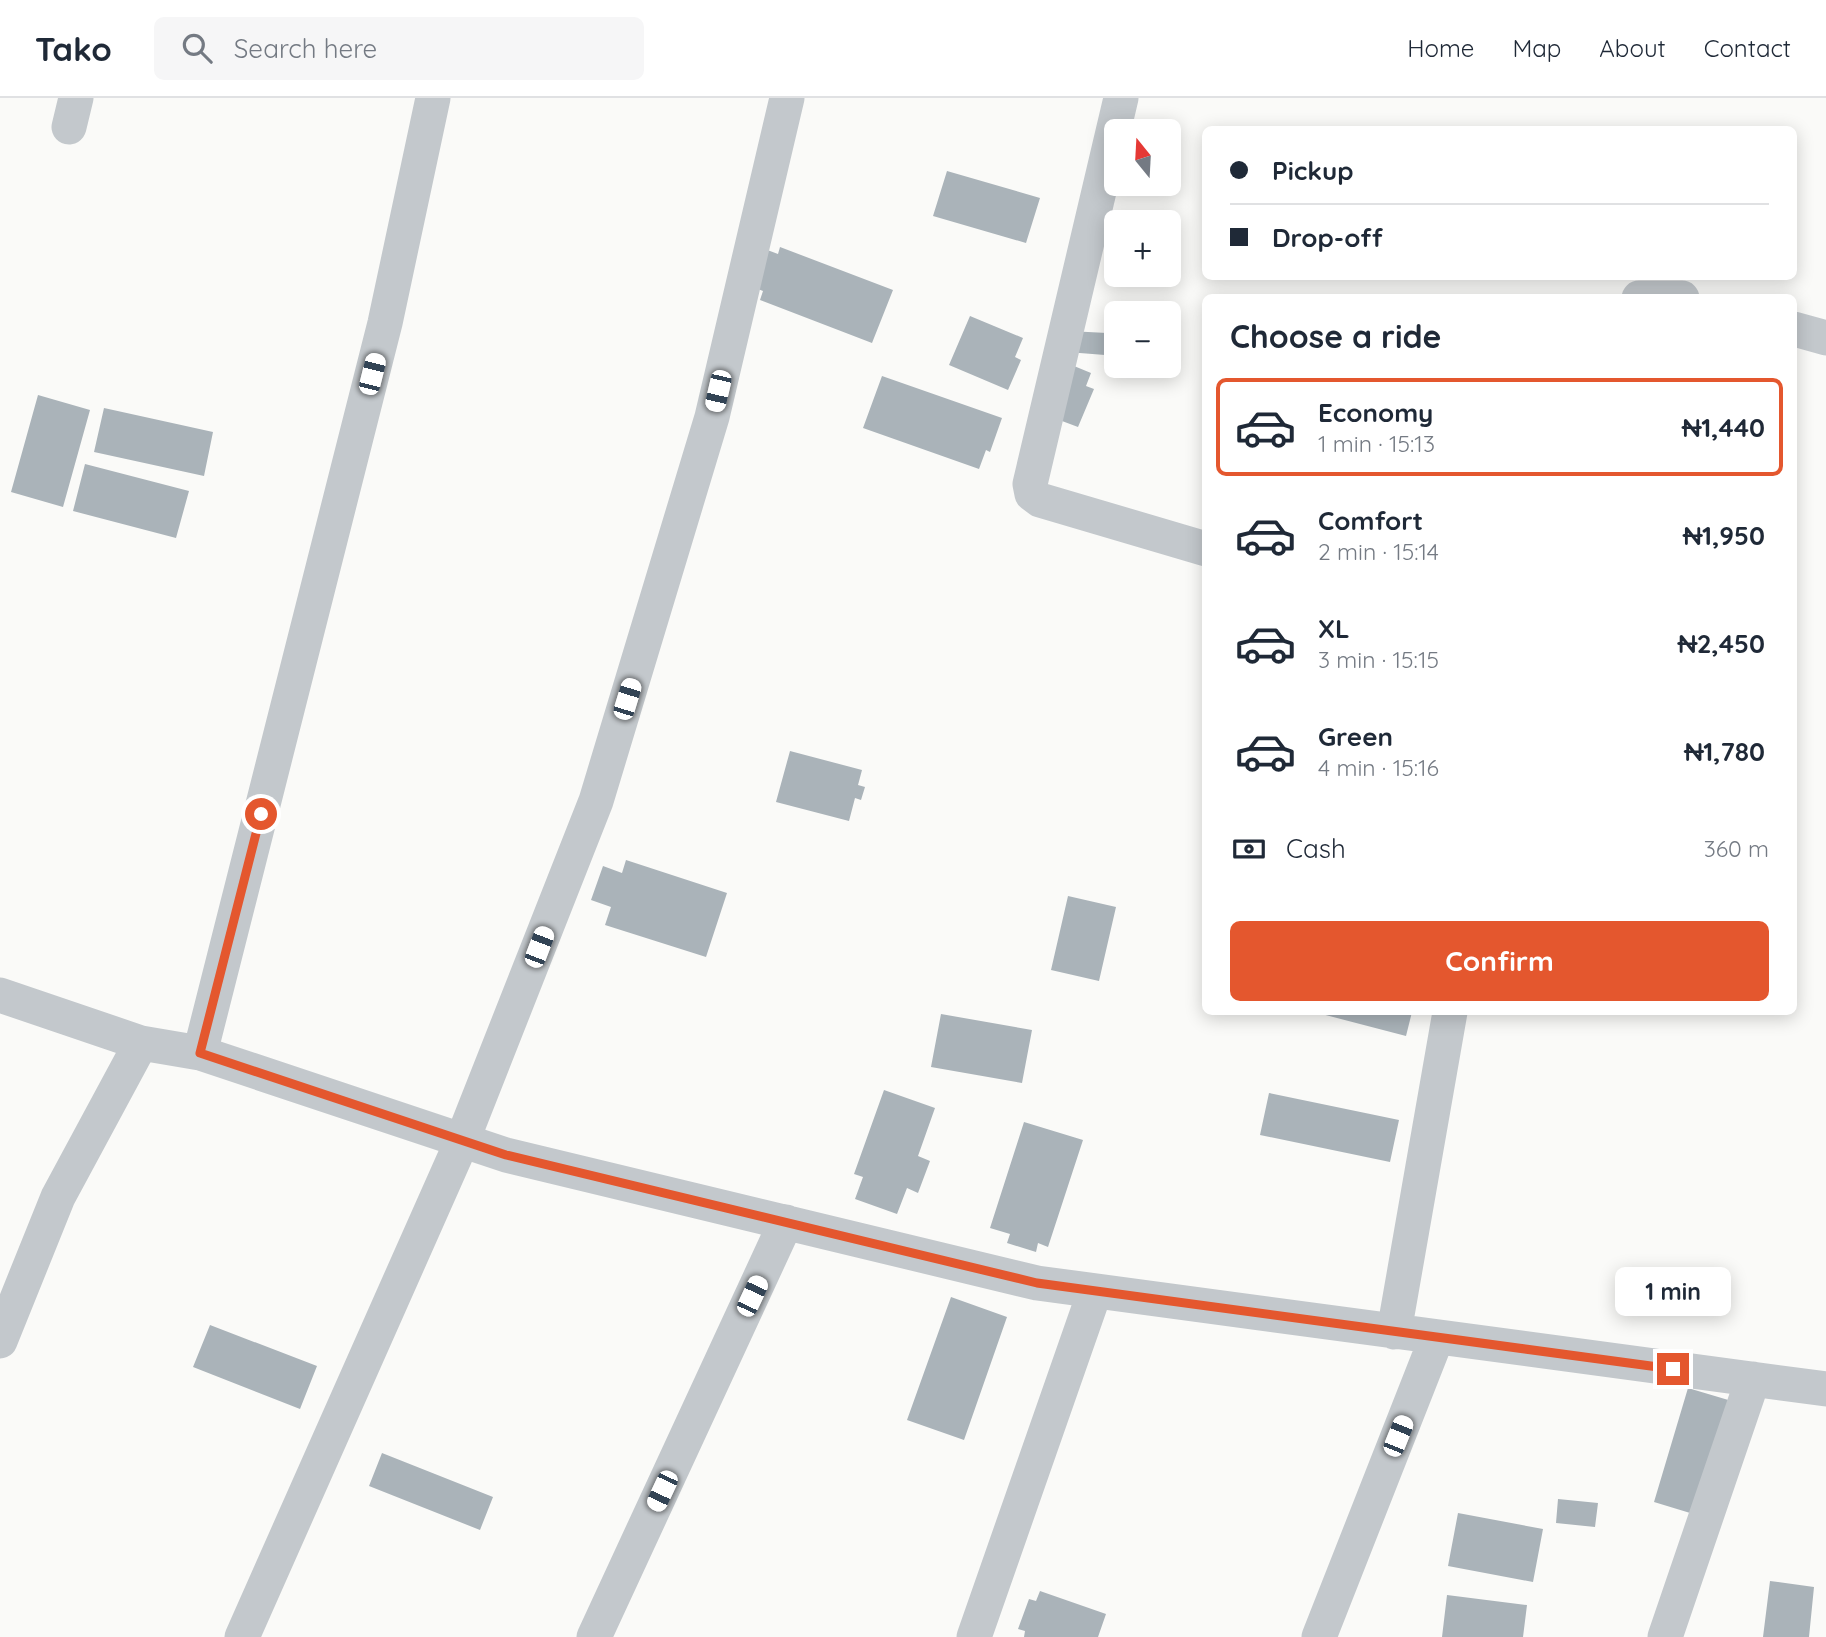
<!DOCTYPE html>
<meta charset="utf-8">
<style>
:root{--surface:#fff;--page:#f6f6f7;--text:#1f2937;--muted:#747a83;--line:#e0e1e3;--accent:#e4572e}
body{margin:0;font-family:Quicksand,sans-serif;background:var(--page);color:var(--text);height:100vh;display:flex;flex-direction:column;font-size:26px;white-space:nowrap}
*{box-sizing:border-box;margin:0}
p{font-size:23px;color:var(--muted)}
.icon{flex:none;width:38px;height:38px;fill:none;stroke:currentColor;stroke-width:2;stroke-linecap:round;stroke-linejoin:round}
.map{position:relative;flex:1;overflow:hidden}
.details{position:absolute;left:1202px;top:196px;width:595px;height:721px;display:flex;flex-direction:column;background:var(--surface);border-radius:10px;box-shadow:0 4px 18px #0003}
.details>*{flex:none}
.banner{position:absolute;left:1202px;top:28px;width:595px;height:154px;border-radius:10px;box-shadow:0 4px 18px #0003;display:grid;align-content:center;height:154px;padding:0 28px;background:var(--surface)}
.needle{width:46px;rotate:342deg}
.buttons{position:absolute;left:1104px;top:21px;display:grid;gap:14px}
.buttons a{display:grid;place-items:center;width:77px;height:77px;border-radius:10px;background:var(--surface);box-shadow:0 4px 18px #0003;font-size:35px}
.end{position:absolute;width:32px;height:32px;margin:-16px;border:9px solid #e4572e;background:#fff;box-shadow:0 0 0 4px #fff}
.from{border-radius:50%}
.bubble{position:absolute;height:49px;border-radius:10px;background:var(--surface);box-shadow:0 4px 18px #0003;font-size:23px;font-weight:700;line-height:49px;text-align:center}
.car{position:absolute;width:21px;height:42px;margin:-21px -10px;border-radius:9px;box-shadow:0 0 5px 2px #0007;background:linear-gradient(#fff 24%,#345 0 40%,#fff 0 76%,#345 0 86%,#fff 0)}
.banner b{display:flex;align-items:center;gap:24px;height:66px;font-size:26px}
.banner b+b{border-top:2px solid var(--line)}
.banner i{width:18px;height:18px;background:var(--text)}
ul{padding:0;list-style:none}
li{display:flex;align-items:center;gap:21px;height:98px;margin:0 14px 10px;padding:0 14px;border:4px solid transparent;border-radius:10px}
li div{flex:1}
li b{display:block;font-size:26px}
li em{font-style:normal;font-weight:700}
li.on{border-color:var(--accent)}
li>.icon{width:63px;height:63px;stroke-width:1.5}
h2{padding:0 28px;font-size:32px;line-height:84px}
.pay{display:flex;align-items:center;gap:18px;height:77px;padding:0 28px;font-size:26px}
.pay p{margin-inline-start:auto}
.primary-button{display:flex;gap:14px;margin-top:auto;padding:14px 28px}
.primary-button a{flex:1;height:80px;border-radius:10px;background:var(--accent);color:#fff;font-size:28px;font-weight:700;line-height:80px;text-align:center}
header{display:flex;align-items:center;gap:42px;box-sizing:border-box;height:98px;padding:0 35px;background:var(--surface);border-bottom:2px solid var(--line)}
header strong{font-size:33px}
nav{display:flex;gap:38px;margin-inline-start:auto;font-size:24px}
.search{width:490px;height:63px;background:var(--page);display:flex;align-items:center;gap:18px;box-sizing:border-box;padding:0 24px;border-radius:10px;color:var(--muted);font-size:26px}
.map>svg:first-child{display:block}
.building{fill:#aab3b9}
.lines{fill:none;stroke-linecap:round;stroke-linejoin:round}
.minor{stroke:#c3c8cc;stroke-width:35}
.route{stroke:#e4572e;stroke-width:9}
</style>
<header>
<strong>Tako</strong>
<div class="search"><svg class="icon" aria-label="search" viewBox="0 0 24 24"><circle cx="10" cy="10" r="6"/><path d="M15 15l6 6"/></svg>Search here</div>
<nav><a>Home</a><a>Map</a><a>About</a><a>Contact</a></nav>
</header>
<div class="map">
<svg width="1826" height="1539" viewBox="0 0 1826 1539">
<rect width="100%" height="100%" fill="#fafaf8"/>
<path class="building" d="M947,73L1040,100L1026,145L933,118Z
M759,149L778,156L780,149L893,192L872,245L760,202L763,193L745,186Z
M970,218L1023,240L1015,259L1021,262L1008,292L949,267Z
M1069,233L1107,235L1105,257L1067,254Z
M1114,238L1116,239V258L1108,255Z
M1074,268L1091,275L1086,288L1094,291L1078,329L1054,320Z
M882,278L1002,320L990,354L986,352L979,371L863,330Z
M38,297L90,312L63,409L11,394Z
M104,310L213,334L204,378L94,354Z
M85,366L189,393L176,440L73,413Z
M790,653L862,672L858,687L865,689L861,702L855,700L849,723L776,704Z
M626,762L727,795L706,859L605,827L611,809L591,802L603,768L622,775Z
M1068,798L1116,809L1099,883L1051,872Z
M1314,914H1412L1406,938Z
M941,916L1032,932L1022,985L931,969Z
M884,992L935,1010L918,1058L930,1063L918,1095L907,1090L897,1116L855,1101L863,1079L854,1076Z
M1269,995L1399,1022L1390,1064L1260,1037Z
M1024,1024L1083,1042L1048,1149L1038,1145L1036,1154L1007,1145L1010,1136L990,1130Z
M951,1199L1007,1219L964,1342L907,1322Z
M210,1227L317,1268L300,1311L193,1269Z
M1688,1290L1735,1304L1700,1418L1654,1404Z
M382,1355L493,1399L480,1432L369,1388Z
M1558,1401L1598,1405L1595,1429L1556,1425Z
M1458,1415L1543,1431L1533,1484L1448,1468Z
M1770,1483L1814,1489L1809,1539H1763Z
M1040,1493L1106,1516L1098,1539H1024L1025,1533L1018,1531L1029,1501L1036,1503Z
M1447,1497L1527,1507L1523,1539H1442Z"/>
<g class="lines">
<path class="minor" d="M1121,0L1030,386L1032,396L1040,402L1206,451
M69,29L76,0
M1639,200H1682
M1794,231L1826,240
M0,897L141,945
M200,955L385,225L433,0
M1394,1234L1450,914
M0,1243L58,1099L141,945L200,955L506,1057L1037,1185L1826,1291
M242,1539L462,1043L596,703L712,319L787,0
M594,1539L786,1124
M974,1539L1095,1193
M1319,1539L1437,1239
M1665,1539L1753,1281"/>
</g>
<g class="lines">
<path class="route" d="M261,716L200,955L506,1057L1037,1185L1673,1271"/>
</g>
</svg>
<div class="buttons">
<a><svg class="needle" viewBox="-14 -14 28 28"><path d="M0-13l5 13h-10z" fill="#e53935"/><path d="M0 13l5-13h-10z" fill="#747a83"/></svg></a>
<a>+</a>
<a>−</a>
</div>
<i class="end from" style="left:261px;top:716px"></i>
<i class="end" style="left:1673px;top:1271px"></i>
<div class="bubble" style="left:1615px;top:1169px;width:116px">1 min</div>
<i class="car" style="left:372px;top:276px;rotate:14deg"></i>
<i class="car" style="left:718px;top:293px;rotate:193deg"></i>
<i class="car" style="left:627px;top:601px;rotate:17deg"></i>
<i class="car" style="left:539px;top:849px;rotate:21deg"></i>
<i class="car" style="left:752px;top:1198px;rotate:25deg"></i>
<i class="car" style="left:1398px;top:1338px;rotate:22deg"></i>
<i class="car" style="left:662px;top:1393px;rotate:205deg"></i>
<div class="banner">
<b><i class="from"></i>Pickup</b>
<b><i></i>Drop-off</b>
</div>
<section class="details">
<h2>Choose a ride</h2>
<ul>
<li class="on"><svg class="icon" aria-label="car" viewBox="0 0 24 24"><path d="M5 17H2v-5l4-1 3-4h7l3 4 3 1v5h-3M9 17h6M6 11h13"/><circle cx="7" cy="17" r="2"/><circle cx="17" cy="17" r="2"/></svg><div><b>Economy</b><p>1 min · 15:13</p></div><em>₦1,440</em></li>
<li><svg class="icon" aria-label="car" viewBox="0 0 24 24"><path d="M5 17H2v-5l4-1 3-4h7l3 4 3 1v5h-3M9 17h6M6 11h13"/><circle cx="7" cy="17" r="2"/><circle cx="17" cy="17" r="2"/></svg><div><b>Comfort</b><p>2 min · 15:14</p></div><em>₦1,950</em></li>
<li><svg class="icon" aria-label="car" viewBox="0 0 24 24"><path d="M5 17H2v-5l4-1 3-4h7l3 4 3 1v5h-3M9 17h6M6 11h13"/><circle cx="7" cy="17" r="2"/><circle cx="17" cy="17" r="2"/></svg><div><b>XL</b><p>3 min · 15:15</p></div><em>₦2,450</em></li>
<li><svg class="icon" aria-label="car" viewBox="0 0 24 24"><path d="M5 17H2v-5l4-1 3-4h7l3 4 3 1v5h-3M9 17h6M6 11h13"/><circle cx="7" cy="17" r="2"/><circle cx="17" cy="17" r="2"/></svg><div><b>Green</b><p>4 min · 15:16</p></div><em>₦1,780</em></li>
</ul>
<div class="pay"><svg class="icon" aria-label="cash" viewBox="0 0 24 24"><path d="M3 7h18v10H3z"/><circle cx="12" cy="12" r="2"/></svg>Cash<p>360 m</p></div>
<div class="primary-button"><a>Confirm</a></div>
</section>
</div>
